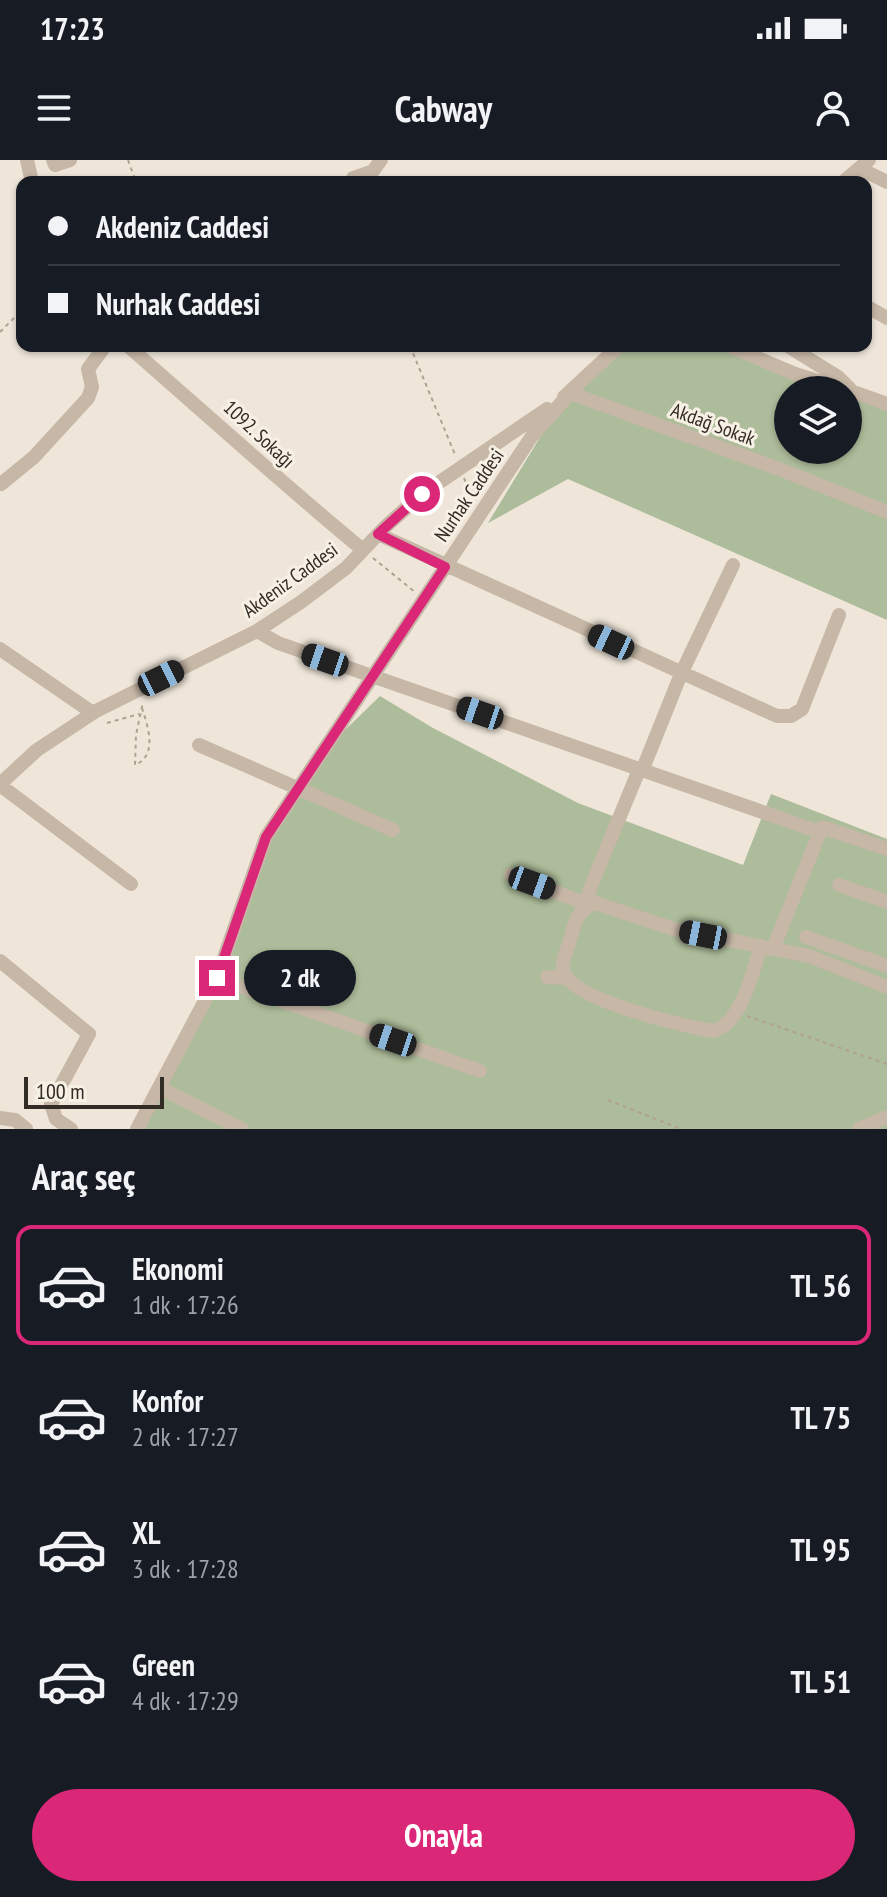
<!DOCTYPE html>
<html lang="tr">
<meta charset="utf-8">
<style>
:root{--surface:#171b24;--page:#242831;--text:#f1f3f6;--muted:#9ea1a6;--line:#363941;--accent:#db2777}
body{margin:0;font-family:"PT Sans Narrow",sans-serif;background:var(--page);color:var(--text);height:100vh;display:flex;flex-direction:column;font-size:30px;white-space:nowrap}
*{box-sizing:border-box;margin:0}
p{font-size:26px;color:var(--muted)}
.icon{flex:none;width:44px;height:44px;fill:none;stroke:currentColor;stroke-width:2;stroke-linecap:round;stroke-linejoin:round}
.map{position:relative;height:969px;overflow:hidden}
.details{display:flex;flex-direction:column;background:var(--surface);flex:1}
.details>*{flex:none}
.hud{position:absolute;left:16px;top:16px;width:856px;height:176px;border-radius:16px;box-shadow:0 2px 6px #0004;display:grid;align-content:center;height:176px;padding:0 32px;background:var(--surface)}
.fabs{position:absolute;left:774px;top:216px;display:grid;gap:16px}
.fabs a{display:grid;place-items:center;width:88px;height:88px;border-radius:50%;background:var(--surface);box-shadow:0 2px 6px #0004;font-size:40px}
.scale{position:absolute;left:24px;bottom:20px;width:140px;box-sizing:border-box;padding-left:8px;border:4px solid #322b26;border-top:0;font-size:22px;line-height:28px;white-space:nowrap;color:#322b26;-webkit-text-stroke:6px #f7f0e4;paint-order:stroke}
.end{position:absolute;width:36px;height:36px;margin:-18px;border:10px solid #db2777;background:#fff;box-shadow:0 0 0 4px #fff}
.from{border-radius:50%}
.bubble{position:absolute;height:56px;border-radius:28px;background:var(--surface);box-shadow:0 2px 6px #0004;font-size:26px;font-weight:600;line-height:56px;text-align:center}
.car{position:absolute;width:24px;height:48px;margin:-24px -12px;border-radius:10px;box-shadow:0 0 6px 2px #0007;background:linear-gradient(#222 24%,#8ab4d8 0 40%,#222 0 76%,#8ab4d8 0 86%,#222 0)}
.hud b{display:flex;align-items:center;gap:28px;height:76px;font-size:30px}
.hud b+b{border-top:2px solid var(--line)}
.hud i{width:20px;height:20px;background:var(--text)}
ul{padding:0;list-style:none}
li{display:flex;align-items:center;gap:24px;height:120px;margin:0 16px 12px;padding:0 16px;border:4px solid transparent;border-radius:16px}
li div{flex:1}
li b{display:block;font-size:30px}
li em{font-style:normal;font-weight:600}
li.active{border-color:var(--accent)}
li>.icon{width:72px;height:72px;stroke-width:1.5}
h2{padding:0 32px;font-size:36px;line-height:96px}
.cta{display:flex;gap:16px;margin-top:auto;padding:16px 32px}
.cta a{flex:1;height:92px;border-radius:48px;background:var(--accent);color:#fff;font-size:32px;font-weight:600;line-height:92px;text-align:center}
.status{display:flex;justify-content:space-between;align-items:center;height:56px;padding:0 40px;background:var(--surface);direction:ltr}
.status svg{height:22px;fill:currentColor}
header{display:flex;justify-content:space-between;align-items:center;height:104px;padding:0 32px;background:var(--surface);font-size:36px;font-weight:600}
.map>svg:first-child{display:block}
.green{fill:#adbc9a}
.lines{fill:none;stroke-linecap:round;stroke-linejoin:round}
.path{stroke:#b1a290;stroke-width:2;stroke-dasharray:4 4;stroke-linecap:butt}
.minor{stroke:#c6b7a6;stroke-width:14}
.route{stroke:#db2777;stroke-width:10}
.labels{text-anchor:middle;stroke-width:6;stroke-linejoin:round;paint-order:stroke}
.street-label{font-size:20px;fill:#322b26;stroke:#f7f0e4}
</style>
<div class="status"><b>17:23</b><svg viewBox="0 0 49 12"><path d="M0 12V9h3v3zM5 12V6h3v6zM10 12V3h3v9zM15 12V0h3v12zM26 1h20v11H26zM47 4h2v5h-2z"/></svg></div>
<header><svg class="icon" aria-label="menu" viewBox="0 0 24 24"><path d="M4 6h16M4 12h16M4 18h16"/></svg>Cabway<svg class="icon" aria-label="person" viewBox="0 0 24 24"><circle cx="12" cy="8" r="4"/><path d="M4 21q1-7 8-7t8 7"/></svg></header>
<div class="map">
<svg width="887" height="969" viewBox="0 0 887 969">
<rect width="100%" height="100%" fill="#efe6d9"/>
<path class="green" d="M617,186H728L846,230H788V290H848V231L887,245V460L568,319L488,363L567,233Z
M380,536L433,568L578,643L743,705L771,634L887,679V969H139L213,825L257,701L343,572Z"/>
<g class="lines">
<path class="path" d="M128,0L136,22
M0,172L22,150
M410,186L456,297
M464,318L474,342
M373,398L415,432
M142,548C148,567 158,595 135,605L136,575L143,542
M107,563L139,554
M747,856L887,904
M608,940L681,969"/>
<path class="minor" d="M27,0L32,22
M53,0L55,5L70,0
M861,9L887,22
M353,18L373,11L381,0
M843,22L869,0
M866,146L887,158
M128,186C206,254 283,324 363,390
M730,186L795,214L847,230
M788,186L838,217L850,229
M848,230L887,244
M570,233L779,309L887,352
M564,237L619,186
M1,324L34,297L88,238L92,227L88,209L105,186
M378,374L777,556H791L802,549L839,455
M257,471L278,483L372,516L820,672
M0,489L93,553
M199,585L393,670
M642,611L681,514L733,405
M0,624L37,590L96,551L257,471L301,442L346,408L385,367L422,334L547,249
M0,625L131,724
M511,715L589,745V731L639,610
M839,725L887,742
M806,777L887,806
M761,786C752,812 743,861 714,871C687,867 570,840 563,811C561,803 567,790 570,781C574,764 577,749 595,743L674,769L809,796L887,827
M773,789L822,667L887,689
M0,801L89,874L51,944L56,959L71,969
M547,817L567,818
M217,818L480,911
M160,928L242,969
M0,958L15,960L26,969
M137,969L217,818L266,677L532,276L570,233
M859,969L887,957"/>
</g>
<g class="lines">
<path class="route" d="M217,818L266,677L445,407L378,374L422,334"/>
</g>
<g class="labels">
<g class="street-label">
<text transform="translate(713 264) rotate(20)" y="7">Akdağ Sokak</text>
<text transform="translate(259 274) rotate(43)" y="7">1092. Sokağı</text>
<text transform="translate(469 335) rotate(-56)" y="7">Nurhak Caddesi</text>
<text transform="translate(290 420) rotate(-36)" y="7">Akdeniz Caddesi</text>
</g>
</g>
</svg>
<div class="fabs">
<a><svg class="icon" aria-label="layers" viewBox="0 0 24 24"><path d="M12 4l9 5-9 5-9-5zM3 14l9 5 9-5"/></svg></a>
</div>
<div class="scale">100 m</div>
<i class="end from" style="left:422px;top:334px"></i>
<i class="end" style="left:217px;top:818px"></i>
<div class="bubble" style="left:244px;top:790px;width:112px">2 dk</div>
<i class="car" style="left:611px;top:482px;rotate:295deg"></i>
<i class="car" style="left:325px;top:500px;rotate:289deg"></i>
<i class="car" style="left:161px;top:518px;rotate:64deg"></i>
<i class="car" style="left:480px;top:553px;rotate:289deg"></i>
<i class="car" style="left:532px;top:723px;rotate:110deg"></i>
<i class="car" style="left:703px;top:775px;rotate:281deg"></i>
<i class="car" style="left:393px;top:880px;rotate:289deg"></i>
<div class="hud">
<b><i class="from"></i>Akdeniz Caddesi</b>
<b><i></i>Nurhak Caddesi</b>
</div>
</div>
<section class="details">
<h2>Araç seç</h2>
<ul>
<li class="active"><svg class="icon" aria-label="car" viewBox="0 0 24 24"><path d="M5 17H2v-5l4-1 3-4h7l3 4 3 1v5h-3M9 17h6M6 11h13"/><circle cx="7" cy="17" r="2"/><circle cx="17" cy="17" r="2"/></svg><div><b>Ekonomi</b><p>1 dk · 17:26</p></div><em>TL 56</em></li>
<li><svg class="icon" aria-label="car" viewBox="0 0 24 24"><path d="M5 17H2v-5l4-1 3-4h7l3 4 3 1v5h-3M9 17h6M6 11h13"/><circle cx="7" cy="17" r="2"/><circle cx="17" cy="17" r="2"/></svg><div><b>Konfor</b><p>2 dk · 17:27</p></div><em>TL 75</em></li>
<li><svg class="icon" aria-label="car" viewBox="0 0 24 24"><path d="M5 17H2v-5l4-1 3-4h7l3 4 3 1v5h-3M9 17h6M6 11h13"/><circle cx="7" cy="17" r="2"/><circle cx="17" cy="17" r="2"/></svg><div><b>XL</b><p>3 dk · 17:28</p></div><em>TL 95</em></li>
<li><svg class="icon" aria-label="car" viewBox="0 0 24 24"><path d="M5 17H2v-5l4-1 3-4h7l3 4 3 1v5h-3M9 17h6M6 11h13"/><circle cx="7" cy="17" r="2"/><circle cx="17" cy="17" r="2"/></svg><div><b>Green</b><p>4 dk · 17:29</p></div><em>TL 51</em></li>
</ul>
<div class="cta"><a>Onayla</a></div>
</section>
